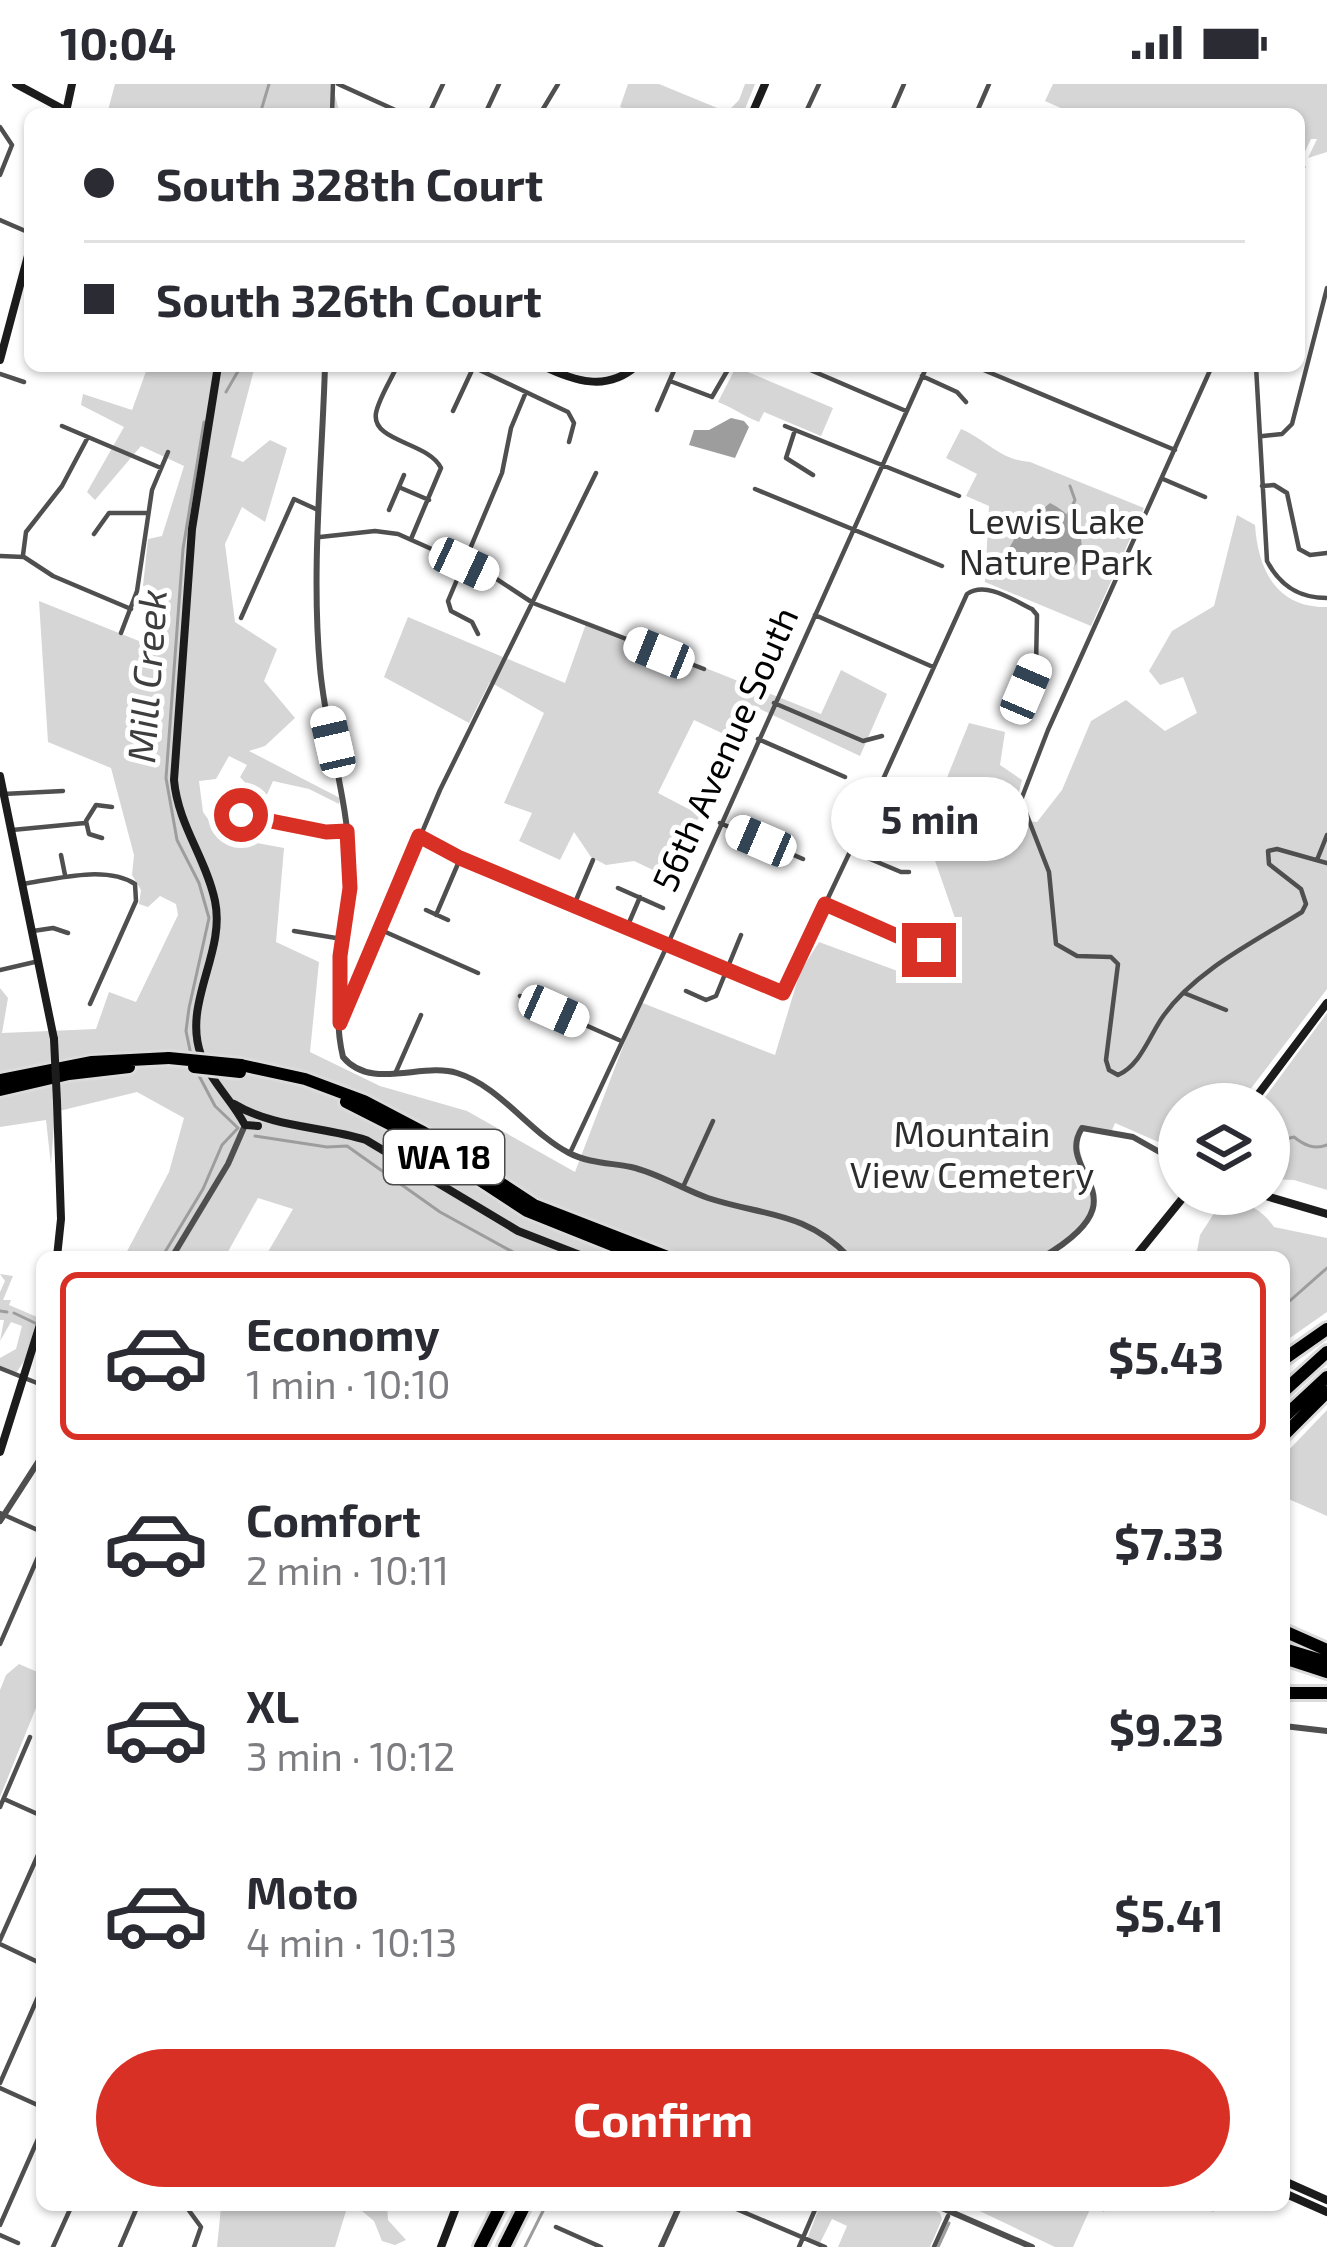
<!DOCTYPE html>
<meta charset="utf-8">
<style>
:root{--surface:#fff;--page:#f7f7f7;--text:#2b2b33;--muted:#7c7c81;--line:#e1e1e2;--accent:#d93025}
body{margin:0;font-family:"Exo 2",sans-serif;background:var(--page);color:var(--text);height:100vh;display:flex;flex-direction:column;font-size:45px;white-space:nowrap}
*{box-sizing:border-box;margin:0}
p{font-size:39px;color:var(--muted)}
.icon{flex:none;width:66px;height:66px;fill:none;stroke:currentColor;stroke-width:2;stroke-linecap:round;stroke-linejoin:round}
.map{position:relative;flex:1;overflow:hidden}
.drawer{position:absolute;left:36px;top:1167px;width:1254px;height:960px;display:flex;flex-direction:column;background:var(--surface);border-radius:18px;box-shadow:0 3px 9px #0004}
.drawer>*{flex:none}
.banner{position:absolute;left:24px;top:24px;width:1281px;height:264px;border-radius:18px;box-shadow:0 3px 9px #0004;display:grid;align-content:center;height:264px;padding:0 60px;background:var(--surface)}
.controls{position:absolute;left:1158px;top:999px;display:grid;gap:24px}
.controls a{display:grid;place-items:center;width:132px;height:132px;border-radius:50%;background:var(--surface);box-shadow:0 3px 9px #0004;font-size:60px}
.end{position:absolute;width:54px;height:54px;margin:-27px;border:15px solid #d93025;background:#fff;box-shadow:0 0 0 6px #fff}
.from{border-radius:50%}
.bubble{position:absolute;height:84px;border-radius:42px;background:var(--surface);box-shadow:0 3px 9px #0004;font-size:39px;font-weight:700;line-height:84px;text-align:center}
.car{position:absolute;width:36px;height:72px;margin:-36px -18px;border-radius:15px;box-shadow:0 0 9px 3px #0007;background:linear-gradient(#fff 24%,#345 0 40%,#fff 0 76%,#345 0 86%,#fff 0)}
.banner b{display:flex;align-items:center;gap:42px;height:114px;font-size:45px}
.banner b+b{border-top:3px solid var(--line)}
.banner i{width:30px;height:30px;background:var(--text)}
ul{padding:21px 0 0;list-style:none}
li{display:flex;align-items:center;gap:36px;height:168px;margin:0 24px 18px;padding:0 36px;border:6px solid transparent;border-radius:18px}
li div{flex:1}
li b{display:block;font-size:45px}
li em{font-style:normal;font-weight:700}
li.on{border-color:var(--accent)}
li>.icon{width:108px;height:108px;stroke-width:1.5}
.cta{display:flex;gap:24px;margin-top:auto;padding:24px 60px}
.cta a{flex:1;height:138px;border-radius:72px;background:var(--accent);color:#fff;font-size:48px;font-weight:700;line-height:138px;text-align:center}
.status{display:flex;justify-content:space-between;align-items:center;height:84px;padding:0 60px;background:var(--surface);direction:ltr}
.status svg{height:33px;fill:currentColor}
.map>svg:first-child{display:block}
.green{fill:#d6d6d6}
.water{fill:#9d9d9d}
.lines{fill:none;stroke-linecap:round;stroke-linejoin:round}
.stream{stroke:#9d9d9d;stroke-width:3}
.motorway-casing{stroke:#dbdbdb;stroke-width:18}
.minor{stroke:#4f4f4f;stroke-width:4.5}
.tertiary{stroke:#4f4f4f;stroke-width:6}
.secondary{stroke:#1c1c1c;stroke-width:8}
.motorway{stroke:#000;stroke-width:12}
.motorway-bridge-casing{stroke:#dbdbdb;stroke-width:18;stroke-linecap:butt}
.secondary-bridge{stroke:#1c1c1c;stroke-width:8}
.motorway-bridge{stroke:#000;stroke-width:12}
.route{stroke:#d93025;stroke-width:15}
.labels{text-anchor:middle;stroke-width:10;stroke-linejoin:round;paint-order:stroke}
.shield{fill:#fff;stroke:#4c4c4c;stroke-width:3}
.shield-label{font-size:33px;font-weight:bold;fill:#000}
.park-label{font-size:36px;fill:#2d2d2d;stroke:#fff}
.street-label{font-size:36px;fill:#000;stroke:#fff}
.water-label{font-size:39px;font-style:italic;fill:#3e3e3e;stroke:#fff}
</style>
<div class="status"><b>10:04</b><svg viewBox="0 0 49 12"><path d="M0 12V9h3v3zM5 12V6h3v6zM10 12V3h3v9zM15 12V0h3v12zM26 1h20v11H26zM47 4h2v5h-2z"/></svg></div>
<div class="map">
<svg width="1327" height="2163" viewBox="0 0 1327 2163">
<rect width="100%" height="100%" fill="#fff"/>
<path class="green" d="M115,0H332L340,30H107Z
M628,0H659L727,28L739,16L745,0H755L743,30H638L620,23Z
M1053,0H1327V68L1308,74L1317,55H1311L1299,80V30H1074L1045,17Z
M148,282H255L231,373L243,378L270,356L287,364L265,438L242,423L225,460L235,538L277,565L264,597L295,634L265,662L249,667L340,714L339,720L309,705L273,697L261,724L246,721L249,703L240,693L247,681L229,672L216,695L199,697L203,728L220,752L284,764L276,858L319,878L310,968L380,1002L467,1027L575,1088L640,918L775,971L800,888L819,858L930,899L956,837L925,748L969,639L1005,648L1000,681L1022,696L1012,736L1037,738L1062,706L1091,637L1126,616L1165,647L1197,629L1183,593L1160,601L1149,587L1172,547L1214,522L1237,431L1255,441C1258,485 1276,524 1327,523V905L1239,1020H1179V1067L1115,1039L1110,1051L1087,1043L1077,1054C1095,1133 1113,1120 1043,1173H265L293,1125L258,1114L225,1173H124L169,1088L184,1034L137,1008L55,1028L51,1081L46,1036L0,1043V904L8,914L2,949L96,945L109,908L136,918L178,831L176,820L160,812L148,823L139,820L141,806L132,791L134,771L111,684L48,658L39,517L144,559L161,508L143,502L148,455L162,452L184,382L141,362L95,416L87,408L124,343L81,321L83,310L132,326Z
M736,283L833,324L821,352L764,328L759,338C742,331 735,325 718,318Z
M961,345C987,356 1000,376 1030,378L1144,424L1091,542L985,498L989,422L966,412L977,390L946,374Z
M408,533L565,599L587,537L821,630L841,586L887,610L860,672L760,625L743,659L694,636L658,709L700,731L670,794L634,777L606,781L591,773L574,748L560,776L519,757L532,729L504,719L544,629L490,598L469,639L384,593Z
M1327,929V1106L1294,1096L1269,1095V1020H1260Z
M1222,1117C1245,1117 1261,1124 1274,1143L1327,1154V1228L1284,1258V1173H1200L1197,1167L1200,1151Z
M0,1190L13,1192L3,1216H11L9,1221L37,1233L27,1273L16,1289L0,1282V1274L16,1265L22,1242L11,1238L0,1257L4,1236H0V1208L5,1197Z
M1327,1326V1432L1284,1413V1371Z
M19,1580L42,1590V1609L0,1713V1606L6,1591Z
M217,2121H387L388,2136L406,2156L395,2161L382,2157L374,2137L356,2122L346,2127L335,2163H217L221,2123Z
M820,2121H921L940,2129L942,2135L930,2163H838L847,2142L832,2135L820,2159L808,2153Z
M967,2121H1107L1104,2128L1091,2123L1073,2163H1055Z"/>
<path class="water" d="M731,334L744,337L749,343L735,374L689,361L694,346H709Z
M1050,419C1079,433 1094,464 1069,489L1028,483L1008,466L1019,447L1041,442L1039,428Z"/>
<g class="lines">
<path class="stream" d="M260,30L269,0
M226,308L241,282
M1068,431L1075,416L1070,402
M191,971L186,947L189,924L209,834L199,799L177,756L166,694L183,465L204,338
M255,1052L327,1063L347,1062L440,1128L522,1173
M1278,1092L1280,1063L1286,1055L1294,1053C1304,1061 1314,1066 1327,1061
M162,1173L203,1105L222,1061L238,1044L215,1022L196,986
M1284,1222L1327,1184
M0,1227L7,1228
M14,1229L35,1239
M525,2163L546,2121
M938,2163L949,2139"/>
<defs>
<path id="motorway" d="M241,981L305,995L364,1017L423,1048L534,1121L668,1173
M0,996L92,978L169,974
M0,1006L69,990L129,983
M346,1018L411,1051L527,1127L642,1173
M1284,1275L1327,1245
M1284,1307L1327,1268
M1284,1333L1327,1293
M1284,1351L1327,1308
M1284,1547L1327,1566
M1284,1565L1327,1578
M1284,1574L1327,1588
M1284,1609H1327
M480,2163L501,2121
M504,2163L525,2121"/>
</defs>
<use href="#motorway" class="motorway-casing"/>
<path class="minor" d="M338,0L404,30
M332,30L333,0
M429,30L443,0
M485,30L499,0
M540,30L558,0
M805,30L819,0
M891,30L904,0
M976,30L989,0
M0,43L12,61L0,91
M1299,91L1303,83
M0,136L30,149
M397,282C391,296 379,314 376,329C371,358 429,358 441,384L411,455
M471,282L568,328L574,339L569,358
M801,282L906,327
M974,282L1175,366
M1212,282L1048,646L1021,716L1049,788L1056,860L1077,872L1111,873L1118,880L1106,976L1109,986L1118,991C1141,981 1150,950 1164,931C1196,886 1256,857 1302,828L1306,820L1301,805L1269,780L1268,767L1277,765L1327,779
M1256,282L1267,477C1280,502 1299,514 1327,514
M0,290L24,298
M922,292L957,308L966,318
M670,297L712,313L730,282
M657,326L676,282
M453,327L474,282
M62,342L161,384
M785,342L959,412
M795,346L786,374L813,391
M1263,352L1282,350L1292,340L1327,204
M1163,395L1205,413
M1262,402L1274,401L1287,409L1299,465L1310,471L1327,469
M401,404L429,416
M755,405L942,482
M389,426L404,391
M94,450L109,429H146
M320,453L375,447L398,450L492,492L533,519L704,585
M23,471L26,448L62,402L88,353
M0,472L24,473L53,492L131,525
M815,531L933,583
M241,534L294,415L318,426
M121,549L137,507L152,406L168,368
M478,550L472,538L451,527L448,517L502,389L511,344L526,308
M774,619L863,657L882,652
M758,655L845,693
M3,710L63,707
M231,723C248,740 321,750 346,747
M870,724L967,510C986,497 1013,516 1032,525L1037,531L1036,582L1019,627
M720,739L803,775
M12,746L85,739
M419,752L460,774L783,909L865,736
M102,754L89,750L86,737L96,721L112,723
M851,767L901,788H909
M61,771L65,791
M1317,776L1327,751
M23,800C55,795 106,781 135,800L136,817L90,920
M618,804L663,824
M825,820L930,866
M574,821L593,776
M426,826L448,836
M436,831L460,775
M628,841L640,813
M381,846L478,889
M33,847L53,844L68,849
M294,847L342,855
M0,886L39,877
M686,907L706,916L716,912L741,851
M1184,909L1226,926
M520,912L619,956
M341,939L440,706L596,389
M395,990L421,931
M570,1069L667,862L927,282
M683,1103L713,1037
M0,1284L42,1301
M0,1429L42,1448
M0,1560L42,1464
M4,1715L42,1732
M0,1723L30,1653
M0,1856L42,1762
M0,1860L42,1880
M0,1999L42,1904
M0,2004L42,2023
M185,2121L201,2143L194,2163
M727,2121L825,2163
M1213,2125L1215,2121
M0,2141L42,2046
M556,2143L601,2163
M0,2151L18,2159
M53,2163L72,2121
M120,2163L138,2121
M799,2163L817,2121
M934,2163L948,2132"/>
<path class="tertiary" d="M325,282C322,381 311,485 320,584C326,651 348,715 350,782C352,845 328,911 343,973C371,1007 422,978 457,989C500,1002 530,1049 569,1069C588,1079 611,1079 631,1083C658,1089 682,1105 708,1114C763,1132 805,1127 849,1173
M172,1173L228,1080L245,1041
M1043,1173C1148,1111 1053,1090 1082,1044L1133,1053L1179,1079
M0,1437L42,1372
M1284,1642L1327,1647
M935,2121L1032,2163
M661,2163L680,2121"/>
<path class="secondary" d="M16,0L72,30
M66,28L72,0
M752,30L765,0
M0,276L30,164
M218,282L192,445L174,696C178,741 206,774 215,817C226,869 182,919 201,971C211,998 232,1016 245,1041L258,1042
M543,282C574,297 607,308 636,282
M0,692L54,955
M57,1018L61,1135L57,1173
M234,1020C274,1044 321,1042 366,1056L518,1147L585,1173
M1251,1020L1327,919
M1259,1110L1327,1130
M1135,1173L1186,1110
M0,1368L42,1234
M1284,2097L1327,2116
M1284,2109L1327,2128
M441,2163L457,2121"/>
<use href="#motorway" class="motorway"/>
<defs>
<path id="motorway-bridge" d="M169,974L241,981
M194,983L240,988"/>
</defs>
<use href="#motorway-bridge" class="motorway-bridge-casing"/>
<path class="secondary-bridge" d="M54,955L57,1018"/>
<use href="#motorway-bridge" class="motorway-bridge"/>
</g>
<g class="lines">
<path class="route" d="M241,731L326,748L347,747L350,804L340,872V939L419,752L460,774L783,909L825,820L929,866"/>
</g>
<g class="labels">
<rect class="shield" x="384" y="1046" width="120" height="54" rx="9"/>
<g class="shield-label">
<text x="444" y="1085">WA 18</text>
</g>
<g class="park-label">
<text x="1056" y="450">Lewis Lake<tspan x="1056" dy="41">Nature Park</tspan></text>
<text x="972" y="1063">Mountain<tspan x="972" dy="41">View Cemetery</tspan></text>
</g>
<g class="street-label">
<text transform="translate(725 665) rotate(-66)" y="13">56th Avenue South</text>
</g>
<g class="water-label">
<text transform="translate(147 592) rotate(-86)" y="14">Mill Creek</text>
</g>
</g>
</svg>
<div class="controls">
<a><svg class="icon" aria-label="layers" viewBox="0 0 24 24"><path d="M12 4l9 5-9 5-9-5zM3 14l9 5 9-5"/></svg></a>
</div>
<i class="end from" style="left:241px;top:731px"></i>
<i class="end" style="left:929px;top:866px"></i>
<div class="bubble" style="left:831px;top:693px;width:198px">5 min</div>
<i class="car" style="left:464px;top:480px;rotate:115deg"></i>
<i class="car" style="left:659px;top:569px;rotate:292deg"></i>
<i class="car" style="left:1026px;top:605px;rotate:23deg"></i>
<i class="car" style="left:333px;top:658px;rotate:347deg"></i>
<i class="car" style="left:761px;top:757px;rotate:293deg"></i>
<i class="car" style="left:554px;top:927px;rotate:114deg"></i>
<div class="banner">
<b><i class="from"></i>South 328th Court</b>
<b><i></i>South 326th Court</b>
</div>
<section class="drawer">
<ul>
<li class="on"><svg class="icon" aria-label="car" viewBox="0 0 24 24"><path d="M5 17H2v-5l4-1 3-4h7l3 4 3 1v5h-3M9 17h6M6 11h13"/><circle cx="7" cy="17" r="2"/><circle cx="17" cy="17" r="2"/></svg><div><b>Economy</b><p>1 min · 10:10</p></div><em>$5.43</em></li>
<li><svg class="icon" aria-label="car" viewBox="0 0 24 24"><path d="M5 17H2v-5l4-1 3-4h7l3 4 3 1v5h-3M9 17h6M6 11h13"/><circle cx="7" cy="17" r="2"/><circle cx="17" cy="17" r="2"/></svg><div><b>Comfort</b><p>2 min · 10:11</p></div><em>$7.33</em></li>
<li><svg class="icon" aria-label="car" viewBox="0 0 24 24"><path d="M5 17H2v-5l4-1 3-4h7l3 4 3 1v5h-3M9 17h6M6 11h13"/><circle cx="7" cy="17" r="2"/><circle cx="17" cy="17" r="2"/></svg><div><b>XL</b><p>3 min · 10:12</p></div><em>$9.23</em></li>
<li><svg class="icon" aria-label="car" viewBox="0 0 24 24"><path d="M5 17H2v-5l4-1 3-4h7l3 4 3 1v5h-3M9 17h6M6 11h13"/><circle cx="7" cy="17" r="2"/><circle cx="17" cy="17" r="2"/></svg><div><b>Moto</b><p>4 min · 10:13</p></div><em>$5.41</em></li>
</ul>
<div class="cta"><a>Confirm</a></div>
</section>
</div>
